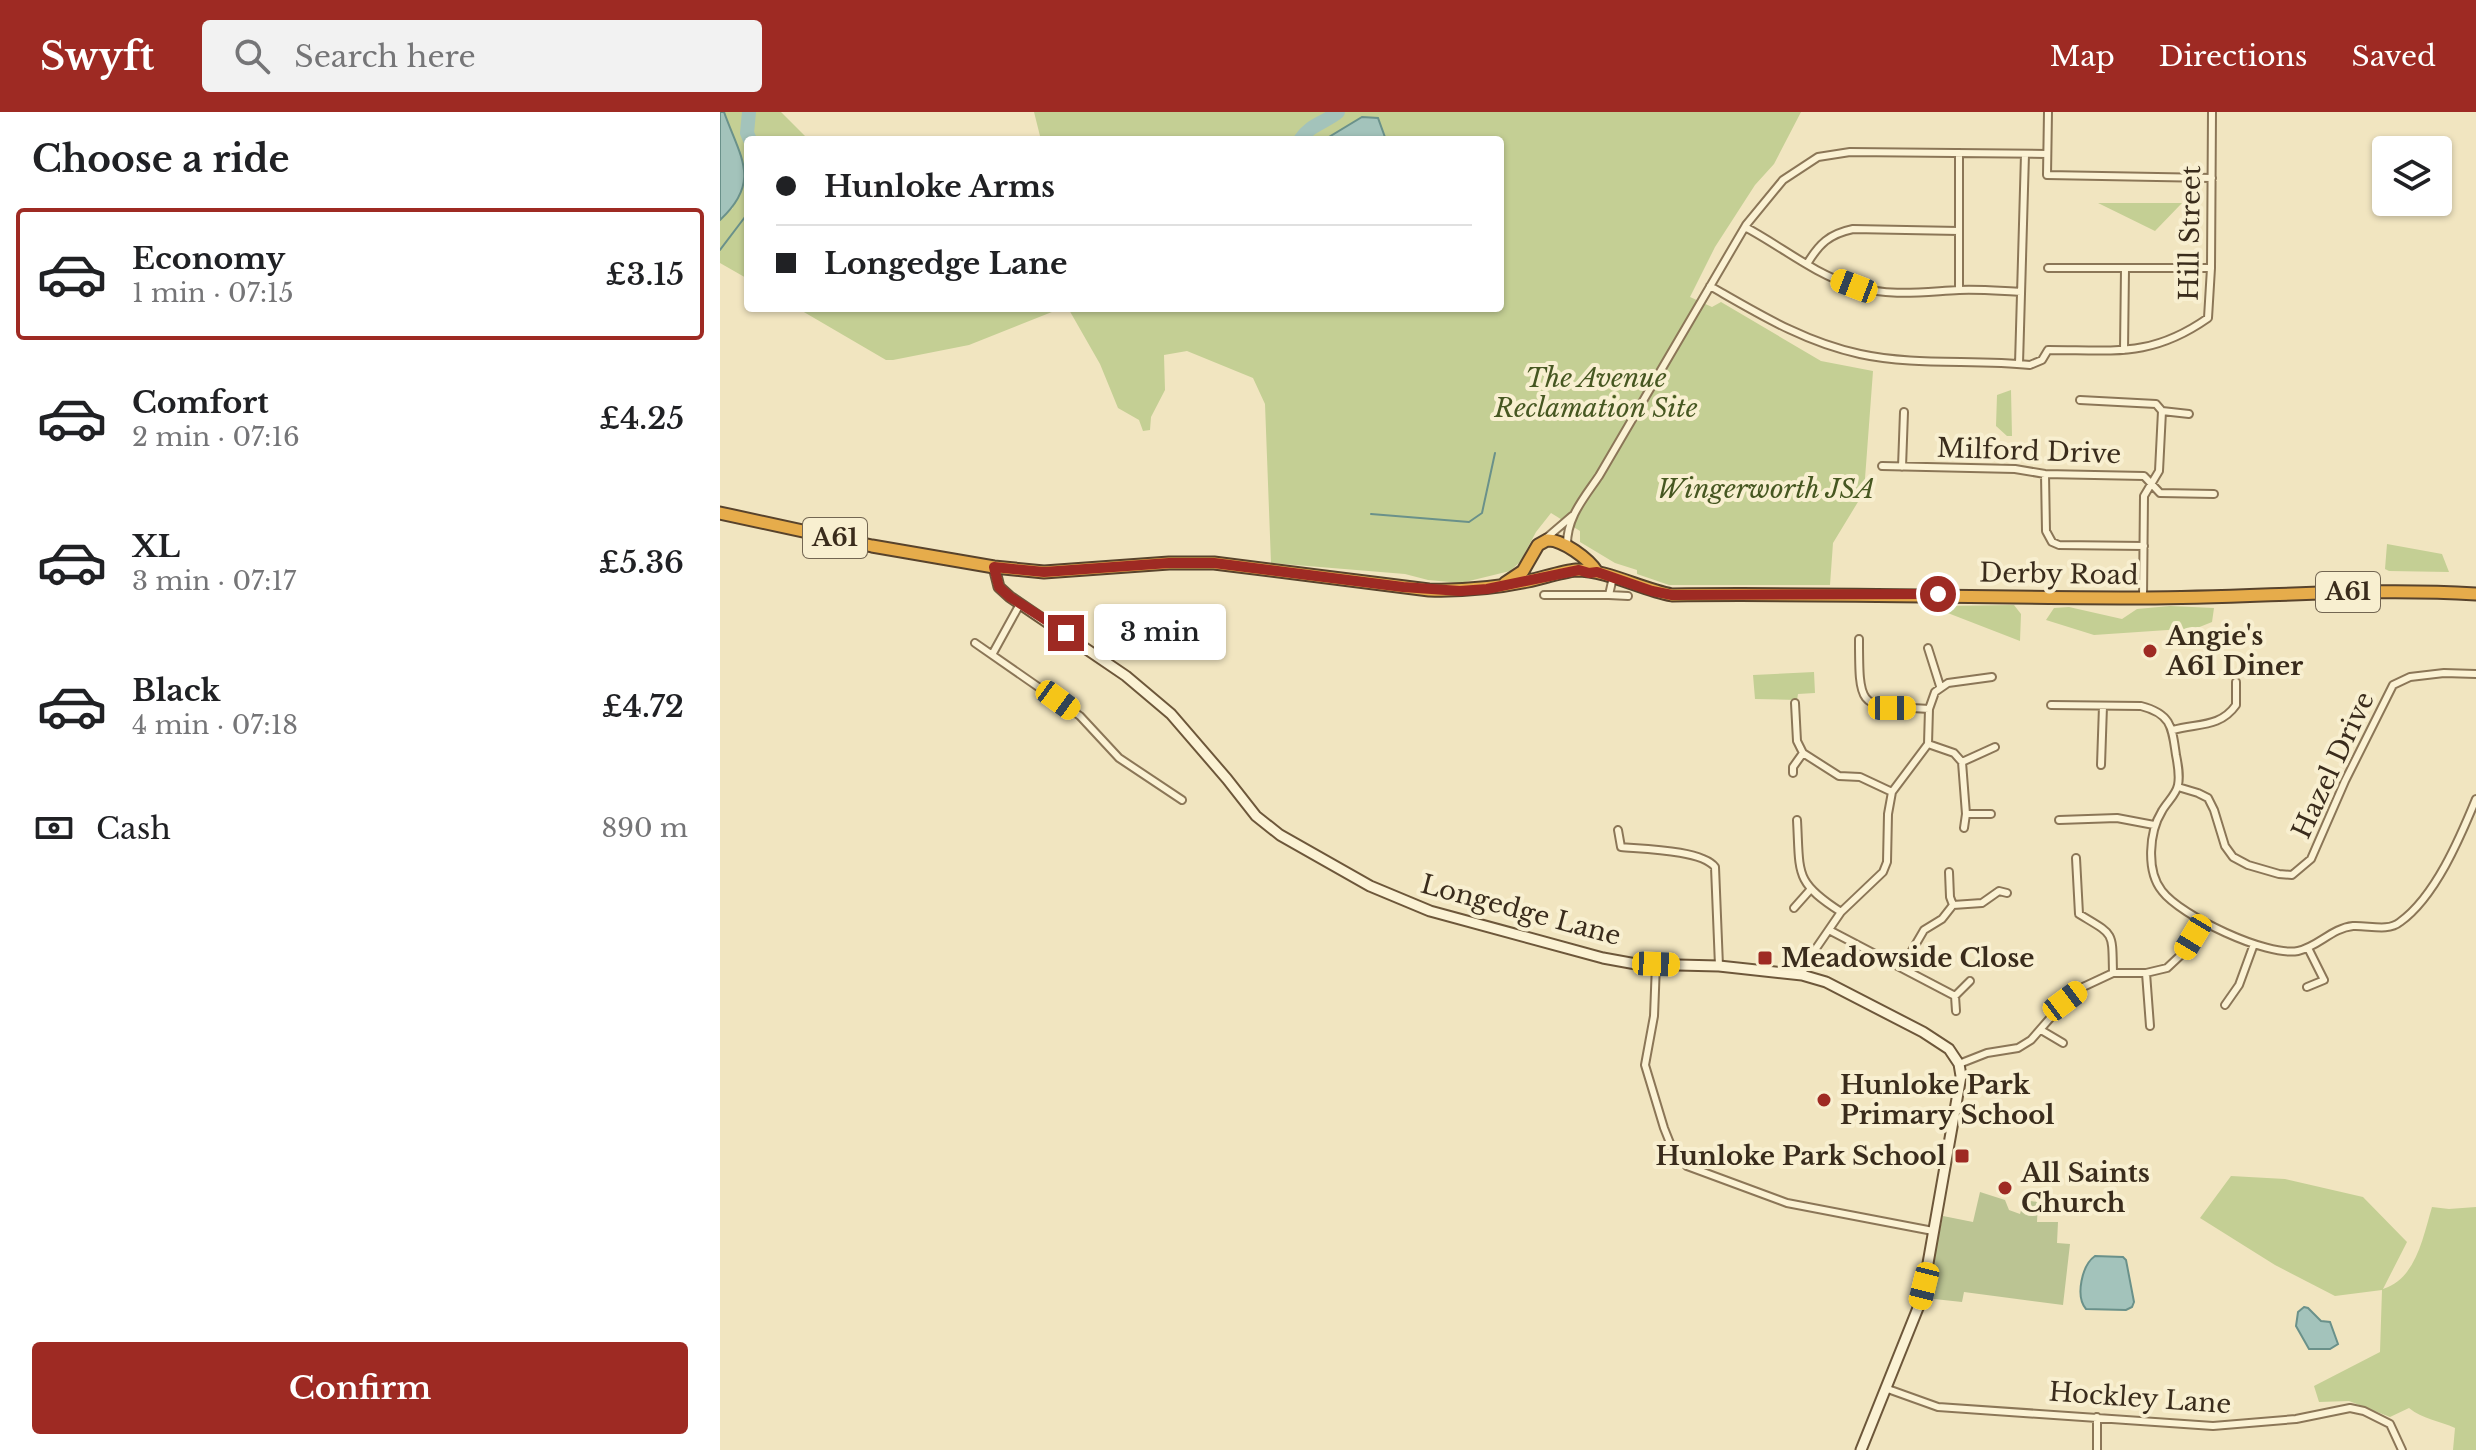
<!DOCTYPE html>
<meta charset="utf-8">
<style>
:root{--surface:#fff;--page:#f2f2f2;--text:#202124;--muted:#757577;--line:#e0e0e0;--accent:#9e2a23}
body{margin:0;font-family:"Libre Baskerville",serif;background:var(--page);color:var(--text);height:100vh;display:flex;flex-direction:column;font-size:30px;white-space:nowrap}
*{box-sizing:border-box;margin:0}
p{font-size:26px;color:var(--muted)}
.icon{flex:none;width:44px;height:44px;fill:none;stroke:currentColor;stroke-width:2;stroke-linecap:round;stroke-linejoin:round}
.map{position:relative;flex:1;overflow:hidden}
.sheet{display:flex;flex-direction:column;background:var(--surface);width:720px}
.sheet>*{flex:none}
.top-card{position:absolute;left:24px;top:24px;width:760px;height:176px;border-radius:8px;box-shadow:0 2px 6px #0004;display:grid;align-content:center;height:176px;padding:0 32px;background:var(--surface)}
.controls{position:absolute;left:1652px;top:24px;display:grid;gap:16px}
.controls a{display:grid;place-items:center;width:80px;height:80px;border-radius:8px;background:var(--surface);box-shadow:0 2px 6px #0004;font-size:40px}
.end{position:absolute;width:36px;height:36px;margin:-18px;border:10px solid #9e2a23;background:#fff;box-shadow:0 0 0 4px #fff}
.from{border-radius:50%}
.bubble{position:absolute;height:56px;border-radius:8px;background:var(--surface);box-shadow:0 2px 6px #0004;font-size:26px;font-weight:600;line-height:56px;text-align:center}
.car{position:absolute;width:24px;height:48px;margin:-24px -12px;border-radius:10px;box-shadow:0 0 6px 2px #0007;background:linear-gradient(#f5c518 24%,#345 0 40%,#f5c518 0 76%,#345 0 86%,#f5c518 0)}
.top-card b{display:flex;align-items:center;gap:28px;height:76px;font-size:30px}
.top-card b+b{border-top:2px solid var(--line)}
.top-card i{width:20px;height:20px;background:var(--text)}
ul{padding:0;list-style:none}
li{display:flex;align-items:center;gap:24px;height:132px;margin:0 16px 12px;padding:0 16px;border:4px solid transparent;border-radius:8px}
li div{flex:1}
li b{display:block;font-size:30px}
li em{font-style:normal;font-weight:600}
li.current{border-color:var(--accent)}
li>.icon{width:72px;height:72px;stroke-width:1.5}
h2{padding:0 32px;font-size:36px;line-height:96px}
.pay{display:flex;align-items:center;gap:20px;height:88px;padding:0 32px;font-size:30px}
.pay p{margin-inline-start:auto}
.cta{display:flex;gap:16px;margin-top:auto;padding:16px 32px}
.cta a{flex:1;height:92px;border-radius:8px;background:var(--accent);color:#fff;font-size:32px;font-weight:600;line-height:92px;text-align:center}
header{display:flex;align-items:center;gap:48px;box-sizing:border-box;height:112px;padding:0 40px;background:var(--accent);color:#fff}
header strong{font-size:38px}
nav{display:flex;gap:44px;margin-inline-start:auto;font-size:28px}
.search{width:560px;height:72px;background:var(--page);display:flex;align-items:center;gap:20px;box-sizing:border-box;padding:0 28px;border-radius:8px;color:var(--muted);font-size:30px}
main{display:flex;flex:1;min-height:0}
.map>svg:first-child{display:block}
.green{fill:#c4cf94}
.cemetery{fill:#bbc493}
.water{fill:#a3c3bb;stroke:#6a918a;stroke-width:2}
.lines{fill:none;stroke-linecap:round;stroke-linejoin:round}
.stream{stroke:#6a918a;stroke-width:2}
.river{stroke:#a3c3bb;stroke-width:14}
.street-casing{stroke:#8b7657;stroke-width:10}
.secondary-casing{stroke:#6d573a;stroke-width:13}
.highway-casing{stroke:#58432c;stroke-width:15}
.street{stroke:#fbf2d4;stroke-width:6}
.secondary{stroke:#fbf2d4;stroke-width:9}
.highway{stroke:#e6ac4b;stroke-width:11}
.route{stroke:#9e2a23;stroke-width:10}
.poi-dot{fill:#9e2a23;stroke:#f8efd0;stroke-width:3}
.labels{text-anchor:middle;stroke-width:8;stroke-linejoin:round;paint-order:stroke}
.shield{fill:#f8efd0;stroke:#736652;stroke-width:2}
.shield-label{font-size:24px;font-weight:bold;fill:#3a2c1c}
.street-label{font-size:26px;fill:#3a2c1c;stroke:#f8efd0}
.park-label{font-size:26px;font-style:italic;fill:#465721;stroke:#f8efd0}
.poi-label{font-size:26px;font-weight:bold;fill:#3a2c1c;stroke:#f8efd0;text-anchor:start}
</style>
<header>
<strong>Swyft</strong>
<div class="search"><svg class="icon" aria-label="search" viewBox="0 0 24 24"><circle cx="10" cy="10" r="6"/><path d="M15 15l6 6"/></svg>Search here</div>
<nav><a>Map</a><a>Directions</a><a>Saved</a></nav>
</header>
<main>
<section class="sheet">
<h2>Choose a ride</h2>
<ul>
<li class="current"><svg class="icon" aria-label="car" viewBox="0 0 24 24"><path d="M5 17H2v-5l4-1 3-4h7l3 4 3 1v5h-3M9 17h6M6 11h13"/><circle cx="7" cy="17" r="2"/><circle cx="17" cy="17" r="2"/></svg><div><b>Economy</b><p>1 min · 07:15</p></div><em>£3.15</em></li>
<li><svg class="icon" aria-label="car" viewBox="0 0 24 24"><path d="M5 17H2v-5l4-1 3-4h7l3 4 3 1v5h-3M9 17h6M6 11h13"/><circle cx="7" cy="17" r="2"/><circle cx="17" cy="17" r="2"/></svg><div><b>Comfort</b><p>2 min · 07:16</p></div><em>£4.25</em></li>
<li><svg class="icon" aria-label="car" viewBox="0 0 24 24"><path d="M5 17H2v-5l4-1 3-4h7l3 4 3 1v5h-3M9 17h6M6 11h13"/><circle cx="7" cy="17" r="2"/><circle cx="17" cy="17" r="2"/></svg><div><b>XL</b><p>3 min · 07:17</p></div><em>£5.36</em></li>
<li><svg class="icon" aria-label="car" viewBox="0 0 24 24"><path d="M5 17H2v-5l4-1 3-4h7l3 4 3 1v5h-3M9 17h6M6 11h13"/><circle cx="7" cy="17" r="2"/><circle cx="17" cy="17" r="2"/></svg><div><b>Black</b><p>4 min · 07:18</p></div><em>£4.72</em></li>
</ul>
<div class="pay"><svg class="icon" aria-label="cash" viewBox="0 0 24 24"><path d="M3 7h18v10H3z"/><circle cx="12" cy="12" r="2"/></svg>Cash<p>890 m</p></div>
<div class="cta"><a>Confirm</a></div>
</section>
<div class="map">
<svg width="1756" height="1338" viewBox="0 0 1756 1338">
<rect width="100%" height="100%" fill="#f1e5c0"/>
<path class="green" d="M4,0H61L89,28H28V167L0,151V108L13,96Z
M314,0H1081L1054,52L1035,73L995,135L970,185L992,195L1001,190L1101,249L1153,259L1144,380L1113,431L1110,473H949L917,462V458L895,451L860,430V419L831,401L816,420L800,450L790,459L741,471L708,468L685,462L551,451L545,292L533,266L467,239L444,243L445,278L431,305L430,318L423,319L419,308L398,296L380,252L348,196H780V28H321Z
M1378,91H1462L1435,119Z
M77,196H342L249,233L173,248H166Z
M1291,278L1292,324H1287L1276,314L1277,283Z
M1667,432L1722,442L1729,460L1669,459L1665,457Z
M1294,493L1301,502L1300,529L1220,498L1226,494Z
M1450,494L1494,496L1492,510L1477,516L1374,523L1326,508L1334,496L1349,495L1402,507L1417,497Z
M1094,560L1095,581L1078,582L1077,588L1035,587L1033,563Z
M1511,1064L1565,1067L1643,1085L1687,1130L1663,1177C1696,1167 1703,1125 1712,1095L1729,1097L1756,1095V1338H1733L1735,1316C1720,1309 1702,1307 1689,1296L1670,1305L1629,1289L1599,1290L1594,1274L1660,1240L1662,1178L1615,1184L1555,1153L1480,1106Z"/>
<path class="cemetery" d="M1260,1080L1285,1088L1289,1098L1300,1102L1304,1088L1318,1090L1317,1110H1338L1337,1131L1350,1132L1343,1193L1244,1180L1242,1190L1205,1186L1223,1104L1253,1110Z"/>
<path class="water" d="M0,0H4C20,45 42,69 0,108Z
M642,5L658,6L666,28H604Z
M1375,1144L1403,1145L1406,1148L1414,1190L1412,1195L1406,1198L1366,1197C1355,1184 1362,1153 1375,1144Z
M1584,1195L1588,1196L1601,1209L1610,1210L1618,1232L1610,1237H1589L1576,1214L1578,1200Z"/>
<g class="lines">
<path class="stream" d="M0,138L28,101
M651,402L749,410L762,401L775,341"/>
<path class="river" d="M29,0L27,21L30,28
M580,28C590,12 605,11 618,0"/>
<defs>
<path id="street" d="M1328,0L1327,63L1492,66
M1025,115C1061,134 1094,162 1134,174C1171,185 1201,180 1239,178C1259,177 1280,179 1301,180
M1087,152C1099,132 1109,122 1133,117L1239,119
M1328,156H1491
M990,174C1039,202 1084,230 1140,242C1195,254 1254,247 1310,253L1322,248L1328,238C1394,238 1431,246 1488,206L1491,156L1492,0
M1239,178V41
M1404,238L1405,157
M1299,252L1305,42
M1360,288L1436,292L1442,299L1439,359L1424,384L1423,486
M1442,299L1469,302
M1162,354L1295,357L1325,362L1424,364L1440,381L1494,382
M1182,355L1184,300
M1325,362L1326,419L1332,430L1339,433L1424,434
M824,428L852,404
M847,435C846,406 864,386 879,364L1026,113L1063,68L1098,45L1130,40L1327,42
M824,483H889L893,465
M889,483L908,484
M1139,527C1139,601 1140,593 1209,597
M255,531L360,604L399,646L462,688
M1208,536L1220,574
M273,541L300,492
M1331,593L1421,594C1452,602 1452,616 1456,643C1458,653 1460,663 1458,673C1456,683 1447,690 1442,699C1429,720 1426,759 1442,779C1461,804 1547,845 1578,839C1598,835 1612,816 1633,814C1648,813 1668,820 1680,810C1715,785 1740,726 1756,687
M1453,618C1477,611 1500,616 1516,593V570
M1208,632L1234,641L1242,650
M1083,641L1119,664L1140,665L1172,680
M1381,653L1383,594
M1073,661V655L1083,641L1077,629L1075,591
M1458,675L1478,681L1488,686L1494,698L1505,734L1513,745L1528,753L1559,762L1572,763L1591,747L1625,669L1673,573L1690,565L1724,561L1756,562
M1271,702H1246L1242,650L1275,635
M1077,708C1080,762 1074,770 1121,800
M1339,708L1397,706L1434,713
M1244,716L1246,702
M898,718L901,735C923,737 982,738 995,755L999,854
M1356,746L1359,802C1395,824 1392,818 1393,861
M1229,760L1230,785L1233,793
M1074,796L1090,778
M1109,818L1235,884L1250,869
M936,852L934,904L925,953L944,1016L952,1036L967,1054L1067,1091L1213,1119
M1183,854L1204,818L1222,807L1233,793L1262,791L1279,779L1287,781
M1426,861L1430,914
M1082,863L1086,851L1121,800L1163,760L1167,750L1168,702L1172,680L1208,632L1209,597L1215,580L1228,571L1272,565
M1587,875L1604,868L1588,836
M1235,884L1236,899
M1505,893L1519,873L1534,832
M1321,918L1343,931
M1239,952L1267,941L1298,936L1311,928L1345,889L1363,875L1393,861H1426L1447,856L1463,841L1482,810
M1165,1276L1218,1295L1493,1314L1576,1307L1630,1296L1644,1299L1670,1312L1682,1338
M1377,1338V1305"/>
<path id="secondary" d="M274,455L279,475L290,485L406,564L451,602L507,667L536,704L560,723L650,774L710,799L883,846L916,852L999,854L1082,863L1106,870L1203,920L1229,937L1239,952L1241,964L1204,1174L1200,1191L1141,1338"/>
<path id="highway" d="M0,401L152,434L274,455L324,460L449,451H494L709,478C743,479 775,476 808,469C822,466 844,459 856,458C888,458 920,477 952,483C1109,481 1266,486 1424,486C1535,486 1645,475 1756,482
M785,471L803,459L818,433L827,428C842,427 869,447 877,460"/>
</defs>
<use href="#street" class="street-casing"/>
<use href="#secondary" class="secondary-casing"/>
<use href="#highway" class="highway-casing"/>
<use href="#street" class="street"/>
<use href="#secondary" class="secondary"/>
<use href="#highway" class="highway"/>
</g>
<g class="lines">
<path class="route" d="M346,521L290,485L279,475L274,455L324,460L449,451H494L683,475L740,479L767,477L859,458L869,461L877,460L932,479L952,483L1218,482"/>
</g>
<g class="poi-dot">
<circle cx="1430" cy="539" r="8"/>
<rect x="1037" y="838" width="16" height="16" rx="4"/>
<circle cx="1104" cy="988" r="8"/>
<rect x="1234" y="1036" width="16" height="16" rx="4"/>
<circle cx="1285" cy="1076" r="8"/>
</g>
<g class="labels">
<g class="shield">
<rect x="83" y="406" width="64" height="40" rx="6"/>
<rect x="1596" y="460" width="64" height="40" rx="6"/>
</g>
<g class="shield-label">
<text x="115" y="434">A61</text>
<text x="1628" y="488">A61</text>
</g>
<g class="street-label">
<text transform="translate(1470 121) rotate(-89)" y="9">Hill Street</text>
<text transform="translate(1309 339) rotate(2)" y="9">Milford Drive</text>
<text transform="translate(1339 462) rotate(1)" y="9">Derby Road</text>
<text transform="translate(1613 653) rotate(-65)" y="9">Hazel Drive</text>
<text transform="translate(801 798) rotate(15)" y="9">Longedge Lane</text>
<text transform="translate(1420 1286) rotate(4)" y="9">Hockley Lane</text>
</g>
<g class="park-label">
<text x="876" y="275">The Avenue<tspan x="876" dy="30">Reclamation Site</tspan></text>
<text x="1046" y="386">Wingerworth JSA</text>
</g>
<g class="poi-label">
<text x="1446" y="533">Angie's<tspan x="1446" dy="30">A61 Diner</tspan></text>
<text x="1061" y="855">Meadowside Close</text>
<text x="1120" y="982">Hunloke Park<tspan x="1120" dy="30">Primary School</tspan></text>
<text x="1226" y="1053" text-anchor="end">Hunloke Park School</text>
<text x="1301" y="1070">All Saints<tspan x="1301" dy="30">Church</tspan></text>
</g>
</g>
</svg>
<div class="controls">
<a><svg class="icon" aria-label="layers" viewBox="0 0 24 24"><path d="M12 4l9 5-9 5-9-5zM3 14l9 5 9-5"/></svg></a>
</div>
<i class="end from" style="left:1218px;top:482px"></i>
<i class="end" style="left:346px;top:521px"></i>
<div class="bubble" style="left:374px;top:492px;width:132px">3 min</div>
<i class="car" style="left:1134px;top:174px;rotate:291deg"></i>
<i class="car" style="left:338px;top:588px;rotate:126deg"></i>
<i class="car" style="left:1172px;top:596px;rotate:90deg"></i>
<i class="car" style="left:1473px;top:825px;rotate:211deg"></i>
<i class="car" style="left:936px;top:852px;rotate:92deg"></i>
<i class="car" style="left:1345px;top:889px;rotate:53deg"></i>
<i class="car" style="left:1204px;top:1174px;rotate:194deg"></i>
<div class="top-card">
<b><i class="from"></i>Hunloke Arms</b>
<b><i></i>Longedge Lane</b>
</div>
</div>
</main>
